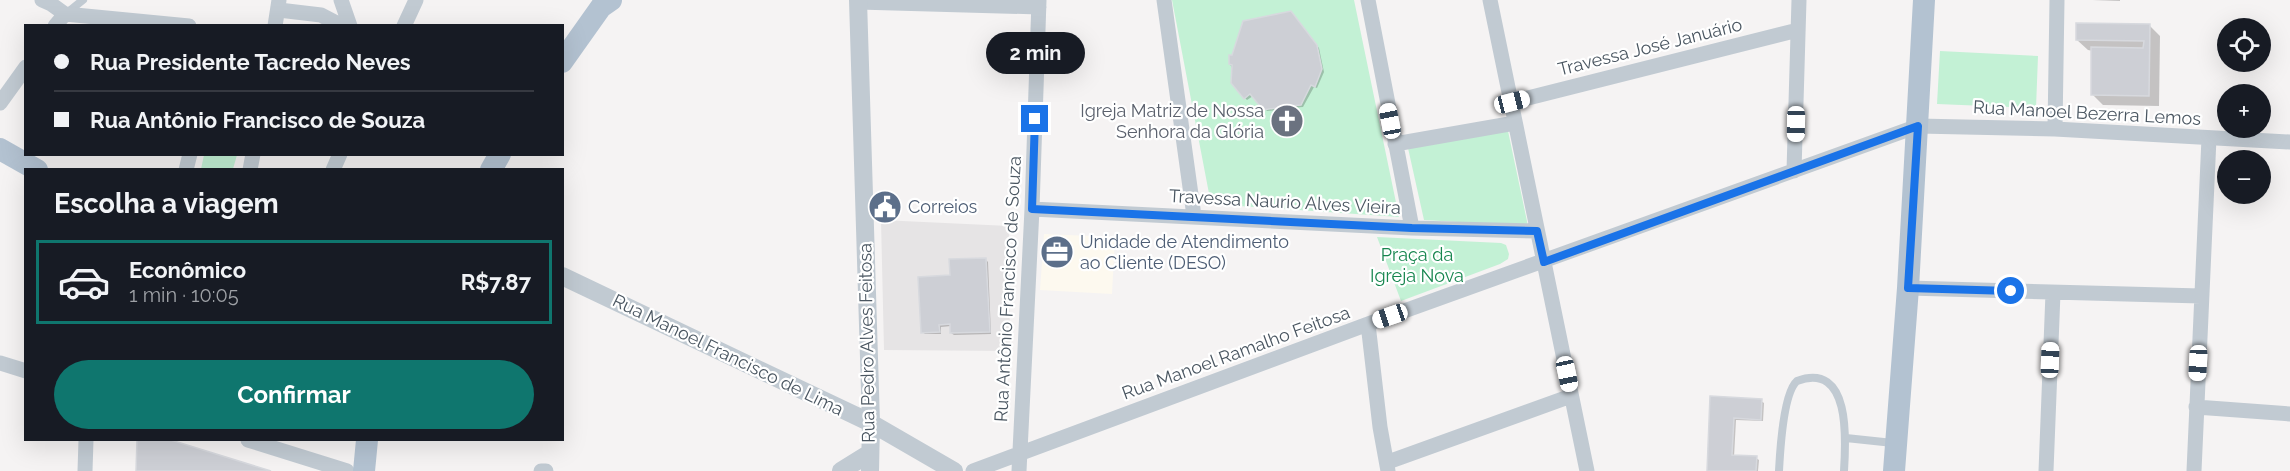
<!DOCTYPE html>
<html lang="pt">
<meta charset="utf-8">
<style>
:root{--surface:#171b24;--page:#242831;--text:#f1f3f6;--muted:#9ea1a6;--line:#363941;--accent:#0f766e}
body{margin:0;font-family:Raleway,sans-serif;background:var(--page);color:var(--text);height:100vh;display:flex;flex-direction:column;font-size:22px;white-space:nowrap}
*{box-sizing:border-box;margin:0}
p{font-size:20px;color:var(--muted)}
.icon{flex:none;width:33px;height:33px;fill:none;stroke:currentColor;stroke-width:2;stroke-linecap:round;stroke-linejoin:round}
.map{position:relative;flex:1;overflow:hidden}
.details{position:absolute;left:24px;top:168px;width:540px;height:273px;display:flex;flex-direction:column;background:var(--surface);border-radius:0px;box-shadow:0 6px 24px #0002}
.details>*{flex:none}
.guide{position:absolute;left:24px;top:24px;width:540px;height:132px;border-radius:0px;box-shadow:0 6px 24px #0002;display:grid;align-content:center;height:132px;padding:0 30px;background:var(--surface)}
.buttons{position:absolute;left:2217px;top:18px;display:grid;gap:12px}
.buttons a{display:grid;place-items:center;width:54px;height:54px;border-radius:50%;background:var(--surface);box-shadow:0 6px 24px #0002;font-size:30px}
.end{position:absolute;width:27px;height:27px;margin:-14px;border:8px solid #1a73e8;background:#fff;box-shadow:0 0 0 3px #fff}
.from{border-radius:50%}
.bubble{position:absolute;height:42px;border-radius:21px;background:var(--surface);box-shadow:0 6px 24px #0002;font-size:20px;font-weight:700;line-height:42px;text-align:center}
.car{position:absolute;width:18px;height:36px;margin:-18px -9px;border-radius:8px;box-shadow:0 0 4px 2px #0007;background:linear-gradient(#fff 24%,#345 0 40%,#fff 0 76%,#345 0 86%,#fff 0)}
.guide b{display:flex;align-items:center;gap:21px;height:57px;font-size:22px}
.guide b+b{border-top:2px solid var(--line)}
.guide i{width:15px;height:15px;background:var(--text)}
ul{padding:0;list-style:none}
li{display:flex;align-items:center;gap:18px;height:84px;margin:0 12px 9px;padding:0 18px;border:3px solid transparent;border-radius:0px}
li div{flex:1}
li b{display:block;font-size:22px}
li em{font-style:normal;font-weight:700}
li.active{border-color:var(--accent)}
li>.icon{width:54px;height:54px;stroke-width:1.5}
h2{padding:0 30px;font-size:27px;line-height:72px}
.action{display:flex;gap:12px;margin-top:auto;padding:12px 30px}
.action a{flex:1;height:69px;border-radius:36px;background:var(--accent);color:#fff;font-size:24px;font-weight:700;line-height:69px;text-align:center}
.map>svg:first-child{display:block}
.commercial{fill:#fdf9ef}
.education{fill:#e6e4e5}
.green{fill:#c3f1d5}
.shadow{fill:#0003}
.building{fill:#cdcfd5;stroke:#d7d9de;stroke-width:1.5}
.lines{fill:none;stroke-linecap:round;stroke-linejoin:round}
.service{stroke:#c1cad2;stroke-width:8}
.minor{stroke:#c1cad2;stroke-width:15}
.tertiary{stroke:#c1cad2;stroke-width:18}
.primary{stroke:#b3c2d1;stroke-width:22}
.route{stroke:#1a73e8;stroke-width:8}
.labels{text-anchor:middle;stroke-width:4.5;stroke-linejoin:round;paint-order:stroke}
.street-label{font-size:18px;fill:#4a5661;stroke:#fff}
.worship-label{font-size:18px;fill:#5b616d;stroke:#fff;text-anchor:end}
.service-label{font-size:18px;fill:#4e5e75;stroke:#fff;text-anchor:start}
.park-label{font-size:18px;fill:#17864f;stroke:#fff}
</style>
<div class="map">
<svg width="2290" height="471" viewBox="0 0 2290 471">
<rect width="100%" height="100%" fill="#f5f3f3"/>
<path class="commercial" d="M1044,234L1115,237L1112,294L1040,290Z"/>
<path class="education" d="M881,220L1009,226L1010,351L884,350Z"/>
<path class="green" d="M1172,0H1354L1399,217L1211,204Z
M1940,51L2038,56L2036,108L1937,104Z
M1508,131L1528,226L1424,220L1408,148Z
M204,155H237L233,169H201Z
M1377,237L1501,243L1506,245L1509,254L1508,259L1500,264L1401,301Z"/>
<path class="shadow" d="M2092,0H2120V1Z
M1293,15L1319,48L1324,72L1317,88L1314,87L1303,107L1290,108L1291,119L1281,120L1278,110L1267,111L1253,96L1247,100L1245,98L1230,64Z
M2149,25L2160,36L2159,106L2103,105L2092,94L2093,51L2088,50L2077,40Z
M986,260L988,262L991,334L954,335L951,333V326L941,327V334H925L922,332L951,277Z
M1712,398L1761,401L1764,403L1763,421L1736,420L1734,457L1756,458L1759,460L1758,471H1708Z"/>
<path class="building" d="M1291,11L1317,45L1322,69L1315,87L1311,85L1301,105L1289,106L1290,117L1277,118L1276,108L1263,110L1250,94L1244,99L1231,83L1232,65L1229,64V55H1232L1243,21Z
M2076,23L2150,24L2149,96L2091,95V47L2143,48L2144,41L2076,40Z
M986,258L990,332L950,333V324L939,325L940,332L921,333L918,277L950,275L949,259Z
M1710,396L1762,399L1761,420L1734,418L1732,455L1757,456L1756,471H1707Z
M137,440H171L271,471H136Z"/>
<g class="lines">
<path class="service" d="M68,12L83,0
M1846,438L1893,443
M1779,471C1780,452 1783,393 1797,381C1851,361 1846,440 1844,471"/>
<path class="minor" d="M42,0L51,4L65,14L189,26
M341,0L350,26
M1164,0L1194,216
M1368,0L1412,228
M1490,0L1587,471
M858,2L1039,7
M279,10L321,15L342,26
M55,26L65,14
M275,26L279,0
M404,26L416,0
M1512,102L1798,30
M0,103L26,67
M2055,129L2057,0
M1395,144L1515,123
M186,170L190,154
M250,170L253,154
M333,170L340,154
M1794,171L1799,0
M1032,209L1412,228L1537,231
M1908,288L2201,296
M1368,324L1380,427L1388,471
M0,363L26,371
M2196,407L2290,414
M248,440L347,471
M1388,462L1571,396
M85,471L86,440
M541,471H546
M973,471L1368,324L1918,126L2055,129L2290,142
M1019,471L1032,209L1039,0
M2046,471L2053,293
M2194,471L2209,138"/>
<path class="tertiary" d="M858,0L871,423L870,471
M562,276L871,423L954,471
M841,471L870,453"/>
<path class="primary" d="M562,62L601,7L611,0
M0,149L37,170
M491,170L500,154
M364,471L367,440
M1894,471L1908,288L1924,0"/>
</g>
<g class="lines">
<path class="route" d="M1035,119L1032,209L1412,228L1537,231L1544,262L1918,126L1908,288L2011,291"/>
</g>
<defs>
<symbol id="church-disc" viewBox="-11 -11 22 22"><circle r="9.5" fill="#6b7280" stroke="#fff"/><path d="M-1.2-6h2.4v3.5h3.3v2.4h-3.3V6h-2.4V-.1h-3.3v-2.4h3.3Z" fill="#fff"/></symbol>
<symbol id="civic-disc" viewBox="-11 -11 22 22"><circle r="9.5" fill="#5c6f8a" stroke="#fff"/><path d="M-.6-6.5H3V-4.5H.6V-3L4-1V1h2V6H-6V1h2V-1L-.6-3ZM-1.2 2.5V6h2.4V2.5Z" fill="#fff"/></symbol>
<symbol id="office-disc" viewBox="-11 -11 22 22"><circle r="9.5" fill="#5c6f8a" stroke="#fff"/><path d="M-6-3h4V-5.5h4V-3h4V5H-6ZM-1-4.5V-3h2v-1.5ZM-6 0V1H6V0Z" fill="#fff"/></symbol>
</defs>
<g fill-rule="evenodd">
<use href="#church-disc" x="1268" y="102" width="38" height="38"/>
<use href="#civic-disc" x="866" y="188" width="38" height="38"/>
<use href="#office-disc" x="1038" y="233" width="38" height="38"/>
</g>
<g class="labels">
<g class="street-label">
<text transform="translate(1650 47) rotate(-14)" y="6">Travessa José Januário</text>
<text transform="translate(2087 113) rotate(3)" y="6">Rua Manoel Bezerra Lemos</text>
<text transform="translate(1285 202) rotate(3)" y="6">Travessa Naurio Alves Vieira</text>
<text transform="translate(1008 289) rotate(-87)" y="6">Rua Antônio Francisco de Souza</text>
<text transform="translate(867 343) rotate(-91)" y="6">Rua Pedro Alves Feitosa</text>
<text transform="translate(1236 353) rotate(-20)" y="6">Rua Manoel Ramalho Feitosa</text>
<text transform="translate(728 355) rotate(26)" y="6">Rua Manoel Francisco de Lima</text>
</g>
<g class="worship-label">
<text x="1264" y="117">Igreja Matriz de Nossa<tspan x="1264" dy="21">Senhora da Glória</tspan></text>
</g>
<g class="service-label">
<text x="908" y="213">Correios</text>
<text x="1080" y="248">Unidade de Atendimento<tspan x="1080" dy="21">ao Cliente (DESO)</tspan></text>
</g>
<g class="park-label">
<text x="1417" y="261">Praça da<tspan x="1417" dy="21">Igreja Nova</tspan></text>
</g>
</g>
</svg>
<div class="buttons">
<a><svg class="icon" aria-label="locate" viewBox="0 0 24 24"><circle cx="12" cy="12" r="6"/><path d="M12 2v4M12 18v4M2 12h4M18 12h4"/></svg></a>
<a>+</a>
<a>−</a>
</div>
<i class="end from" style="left:2011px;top:291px"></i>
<i class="end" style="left:1035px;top:119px"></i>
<div class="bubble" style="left:986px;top:32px;width:99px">2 min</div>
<i class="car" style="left:1512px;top:102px;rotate:76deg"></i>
<i class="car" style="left:1390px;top:121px;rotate:349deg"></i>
<i class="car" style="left:1796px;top:124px;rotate:181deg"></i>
<i class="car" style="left:1390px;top:316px;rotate:251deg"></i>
<i class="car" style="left:2050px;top:360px;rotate:2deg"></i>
<i class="car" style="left:2198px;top:363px;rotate:183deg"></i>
<i class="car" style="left:1567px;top:374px;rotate:168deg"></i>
<div class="guide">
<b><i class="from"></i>Rua Presidente Tacredo Neves</b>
<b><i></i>Rua Antônio Francisco de Souza</b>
</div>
<section class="details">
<h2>Escolha a viagem</h2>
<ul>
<li class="active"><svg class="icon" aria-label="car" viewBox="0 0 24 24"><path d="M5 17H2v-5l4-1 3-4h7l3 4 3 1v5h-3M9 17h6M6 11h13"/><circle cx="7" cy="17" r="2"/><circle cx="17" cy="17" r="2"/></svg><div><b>Econômico</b><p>1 min · 10:05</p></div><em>R$7.87</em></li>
</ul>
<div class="action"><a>Confirmar</a></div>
</section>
</div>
